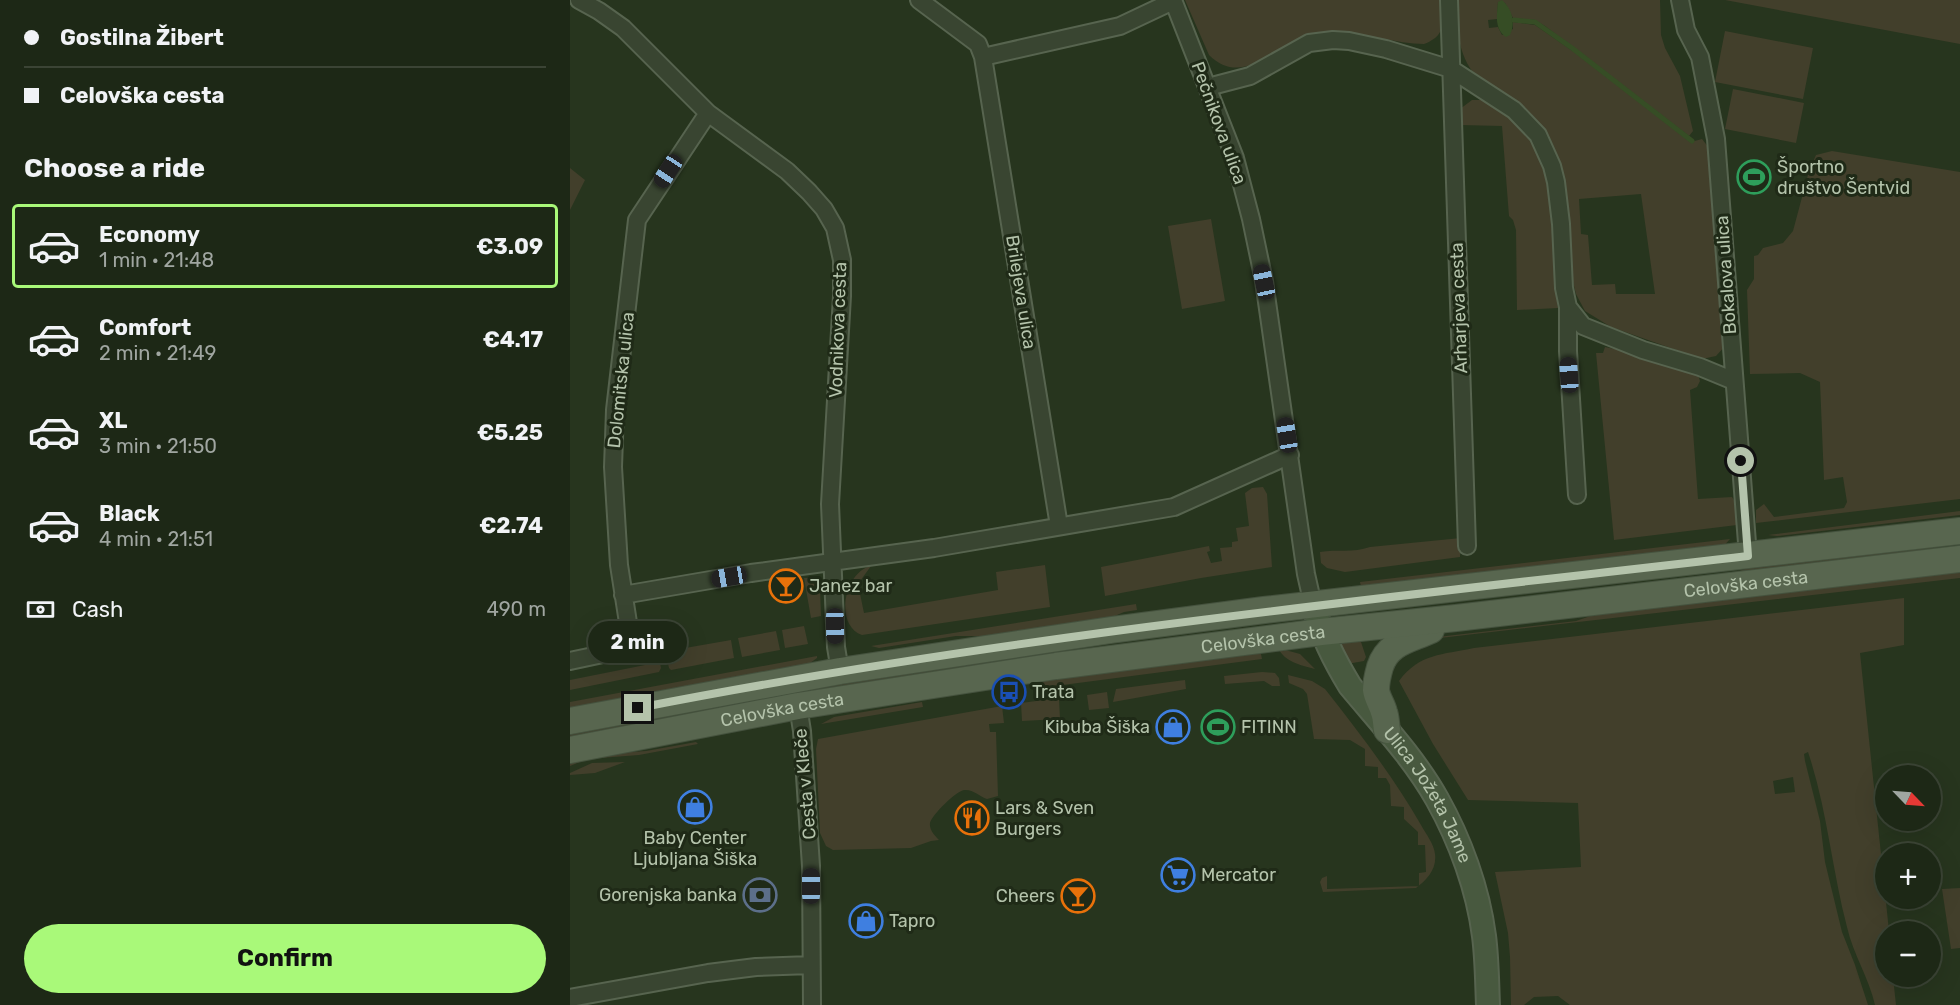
<!DOCTYPE html>
<meta charset="utf-8">
<style>
:root{--surface:#1d2816;--page:#25301f;--text:#f1f3f6;--muted:#a0a6a1;--line:#3b4435;--accent:#a9f979}
body{margin:0;font-family:Rubik,sans-serif;background:var(--page);color:var(--text);height:100vh;display:flex;flex-direction:column;font-size:22px;white-space:nowrap}
*{box-sizing:border-box;margin:0}
p{font-size:20px;color:var(--muted)}
.icon{flex:none;width:33px;height:33px;fill:none;stroke:currentColor;stroke-width:2;stroke-linecap:round;stroke-linejoin:round}
.map{position:relative;flex:1;overflow:hidden}
.details{display:flex;flex-direction:column;background:var(--surface);width:570px}
.details>*{flex:none}
.hud{display:grid;align-content:center;height:132px;padding:0 24px;background:var(--surface)}
.needle{width:39px;rotate:115deg}
.fabs{position:absolute;left:1305px;top:765px;display:grid;gap:12px}
.fabs a{display:grid;place-items:center;width:66px;height:66px;border-radius:50%;background:var(--surface);box-shadow:0 6px 24px #0002,0 0 0 2px var(--line);font-size:30px}
.end{position:absolute;width:27px;height:27px;margin:-14px;border:8px solid #b4c3ab;background:#111;box-shadow:0 0 0 3px #111}
.from{border-radius:50%}
.bubble{position:absolute;height:42px;border-radius:21px;background:var(--surface);box-shadow:0 6px 24px #0002,0 0 0 2px var(--line);font-size:20px;font-weight:700;line-height:42px;text-align:center}
.car{position:absolute;width:18px;height:36px;margin:-18px -9px;border-radius:8px;box-shadow:0 0 4px 2px #0007;background:linear-gradient(#222 24%,#8ab4d8 0 40%,#222 0 76%,#8ab4d8 0 86%,#222 0)}
.hud b{display:flex;align-items:center;gap:21px;height:57px;font-size:22px}
.hud b+b{border-top:2px solid var(--line)}
.hud i{width:15px;height:15px;background:var(--text)}
ul{padding:0;list-style:none}
li{display:flex;align-items:center;gap:18px;height:84px;margin:0 12px 9px;padding:0 12px;border:3px solid transparent;border-radius:6px}
li div{flex:1}
li b{display:block;font-size:22px}
li em{font-style:normal;font-weight:700}
li.selected{border-color:var(--accent)}
li>.icon{width:54px;height:54px;stroke-width:1.5}
h2{padding:0 24px;font-size:27px;line-height:72px}
.pay{display:flex;align-items:center;gap:15px;height:66px;padding:0 24px;font-size:22px}
.pay p{margin-inline-start:auto}
.button{display:flex;gap:12px;margin-top:auto;padding:12px 24px}
.button a{flex:1;height:69px;border-radius:36px;background:var(--accent);color:#111;font-size:24px;font-weight:700;line-height:69px;text-align:center}
main{display:flex;flex:1;min-height:0}
.map>svg:first-child{display:block}
.green{fill:#423f2b;fill-rule:evenodd}
.water{fill:#364d25}
.lines{fill:none;stroke-linecap:round;stroke-linejoin:round}
.stream{stroke:#364d25;stroke-width:5}
.street-casing{stroke:#57644f;stroke-width:20}
.secondary-casing{stroke:#57644f;stroke-width:26}
.primary-casing{stroke:#45523e;stroke-width:28}
.street{stroke:#394531;stroke-width:16}
.secondary{stroke:#48593f;stroke-width:22}
.primary{stroke:#58664f;stroke-width:26}
.route{stroke:#b4c3ab;stroke-width:8}
.labels{text-anchor:middle;stroke-width:6;stroke-linejoin:round;paint-order:stroke}
.street-label{font-size:18px;fill:#b4c3ab;stroke:#1f2a17}
.poi-label{font-size:18px;fill:#b4c3ab;stroke:#1f2a17;text-anchor:start}
</style>
<main>
<section class="details">
<div class="hud">
<b><i class="from"></i>Gostilna Žibert</b>
<b><i></i>Celovška cesta</b>
</div>
<h2>Choose a ride</h2>
<ul>
<li class="selected"><svg class="icon" aria-label="car" viewBox="0 0 24 24"><path d="M5 17H2v-5l4-1 3-4h7l3 4 3 1v5h-3M9 17h6M6 11h13"/><circle cx="7" cy="17" r="2"/><circle cx="17" cy="17" r="2"/></svg><div><b>Economy</b><p>1 min · 21:48</p></div><em>€3.09</em></li>
<li><svg class="icon" aria-label="car" viewBox="0 0 24 24"><path d="M5 17H2v-5l4-1 3-4h7l3 4 3 1v5h-3M9 17h6M6 11h13"/><circle cx="7" cy="17" r="2"/><circle cx="17" cy="17" r="2"/></svg><div><b>Comfort</b><p>2 min · 21:49</p></div><em>€4.17</em></li>
<li><svg class="icon" aria-label="car" viewBox="0 0 24 24"><path d="M5 17H2v-5l4-1 3-4h7l3 4 3 1v5h-3M9 17h6M6 11h13"/><circle cx="7" cy="17" r="2"/><circle cx="17" cy="17" r="2"/></svg><div><b>XL</b><p>3 min · 21:50</p></div><em>€5.25</em></li>
<li><svg class="icon" aria-label="car" viewBox="0 0 24 24"><path d="M5 17H2v-5l4-1 3-4h7l3 4 3 1v5h-3M9 17h6M6 11h13"/><circle cx="7" cy="17" r="2"/><circle cx="17" cy="17" r="2"/></svg><div><b>Black</b><p>4 min · 21:51</p></div><em>€2.74</em></li>
</ul>
<div class="pay"><svg class="icon" aria-label="cash" viewBox="0 0 24 24"><path d="M3 7h18v10H3z"/><circle cx="12" cy="12" r="2"/></svg>Cash<p>490 m</p></div>
<div class="button"><a>Confirm</a></div>
</section>
<div class="map">
<svg width="1390" height="1005" viewBox="0 0 1390 1005">
<rect width="100%" height="100%" fill="#27351e"/>
<path class="green" d="M615,0H872C873,22 877,35 854,44C819,44 774,24 739,36C705,47 672,88 639,55Z
M886,0H1090L1091,35L1095,48L1110,76L1123,131L1119,136L975,26L965,20L943,18L935,3L928,2L927,19L918,20L919,28L928,27L932,35L943,29V22L965,25L1007,54L1121,142L1132,139L1139,148L1156,345L1146,356L1132,359L1041,327L1015,311L1006,294L1003,282C998,240 999,162 974,129C955,105 927,88 902,71C887,50 887,25 886,0ZM1071,194L1085,294H1046L1045,284L1022,285L1018,235L1011,234L1009,199Z
M1155,0H1390V44Z
M1155,31L1243,48L1233,99L1145,82Z
M1163,89L1234,103L1226,143L1155,129Z
M902,100H914L933,109L964,141L978,179L988,308L947,310L946,230L943,220L939,216L932,126L890,125V109Z
M1262,151L1390,172V499L1186,523V510L1194,504L1204,517L1274,508L1277,502L1273,477L1254,480L1250,382L1230,373L1180,374L1177,290L1184,279V256L1188,255L1193,248L1213,243L1223,231L1239,171L1246,155Z
M0,168L15,180L0,210Z
M641,219L655,301L612,309L598,226Z
M1035,347L1074,355L1127,372L1130,381L1127,387L1120,390L1128,499L1162,497L1167,505V525L1044,540L1026,353H1033Z
M693,487L697,494L702,567L631,578L535,596L531,567L639,546L640,551L637,552L641,563L652,561L650,548L662,547V542L668,541L666,528L679,526L675,493L682,488Z
M1390,511V515L1207,536L1198,535Z
M891,538L890,557L775,572L757,568L751,563L750,552C767,549 783,553 800,547Z
M1160,539L1150,550L792,591L790,582Z
M1390,544L1252,566L1158,575L1193,563Z
M475,565L480,607L292,635C264,625 274,572 301,566L288,584L294,613L428,590L426,572Z
M1390,567V578L870,638H859L1006,621L1023,615Z
M234,578H238L247,582L250,588L251,616L241,618Z
M1334,598V645L1290,653L1319,931L1316,932V976L1323,977L1326,1005H1305C1299,978 1283,954 1277,927C1262,870 1257,808 1238,752L1234,754L1235,761L1250,821L1255,862L1272,932L1285,965L1298,1005H1000L988,996L964,997L954,1005H941L940,957L938,933L925,872L1011,867L1008,803L898,800L863,744L829,681C850,653 872,655 904,648ZM1223,777L1225,792L1205,794L1203,781Z
M566,604L567,610L554,612L529,623L429,636H386L309,648L301,646Z
M685,622V624L512,647L399,669L220,698L0,741V731L217,690L395,660Z
M234,626L238,644L215,648L212,630Z
M206,631L210,650L172,657L168,638Z
M790,639L796,657L794,661L777,664L767,642Z
M161,640L164,658L101,670L99,668L96,654L98,651Z
M708,648L730,654L745,669C730,665 715,662 708,648Z
M690,649L692,659L462,689L461,685L490,675Z
M88,652L91,668L89,672L0,690V680L85,663L83,653Z
M247,656V658L232,669L0,712V702Z
M692,672L705,673L709,678L710,686H702L694,681L655,684L654,676Z
M718,675L742,681L755,689C789,732 824,778 851,825C856,834 864,844 865,854C867,869 857,880 846,888L753,892L750,882L752,878L757,876V889L849,886V873L856,872L855,845H848V832L834,819V807L821,806L820,785L816,778H808V767L795,766V749L780,740L744,739L737,694L733,689L719,683Z
M615,680L616,689L543,702L546,689Z
M537,692L539,708L519,710L517,695Z
M489,698L490,719L452,721L451,703Z
M352,702L353,707L251,724L264,717Z
M432,706L434,723L419,724L420,732H426L428,796L417,799C409,796 403,789 394,790C386,791 362,815 360,823C359,830 365,836 369,840L361,841L341,848L263,850L256,846L250,833L246,749L248,739Z
M126,742L128,744L69,755L17,759L0,766V759L31,754L76,751Z
M55,762L25,773L0,775V773L22,763Z
M1390,888V948L1381,949L1372,889Z"/>
<path class="water" d="M932,0C942,9 946,22 940,35L936,37C924,29 927,14 928,2Z"/>
<g class="lines">
<path class="stream" d="M944,20L965,22L1002,48L1122,141"/>
<defs>
<path id="street" d="M9,0L29,11L53,28L138,113L217,171L239,192L254,209L265,228L272,260V296L260,504L266,647L270,671
M349,0L408,44L413,57L489,526
M603,0L665,158L681,219L694,281L736,574L743,605
M879,0L897,546
M1110,0L1116,30L1130,57L1146,139L1178,556
M413,57L550,26L603,1
M638,87L680,76L739,43L763,40L779,41L816,49L881,69L944,110L968,135L982,166L986,182L991,224L994,288L998,307L1013,326L1073,350L1130,367L1164,381
M998,307V351L1007,495
M53,595L181,573L364,548L604,507L720,455
M0,661L47,651L57,643L59,629L49,565L43,467L45,410L67,220L138,113
M228,706L232,731L241,866L242,1005
M0,998L138,973L186,967L241,965"/>
<g id="secondary">
<path id="s1" d="M743,605C753,637 763,658 780,686C810,722 844,758 867,799C890,840 908,889 914,936C917,959 917,982 918,1005"/>
</g>
<g id="primary">
<path d="M0,721L270,671L541,630L694,610L1390,531"/>
<path d="M817,730C816,724 816,717 814,712C812,704 807,698 806,690C806,682 808,674 810,667C818,642 840,640 861,630"/>
<path id="s2" d="M0,750L228,706L486,666L751,632L886,618L1390,559"/>
</g>
</defs>
<use href="#street" class="street-casing"/>
<use href="#secondary" class="secondary-casing"/>
<use href="#primary" class="primary-casing"/>
<use href="#street" class="street"/>
<use href="#secondary" class="secondary"/>
<use href="#primary" class="primary"/>
</g>
<g class="lines">
<path class="route" d="M68,708C435,636 807,599 1178,556L1171,461"/>
</g>
<defs>
<symbol id="stadium-ring" viewBox="-11 -11 22 22"><circle r="9.5" fill="#1f2a17" stroke="#2e9e5b" stroke-width="1.5"/><path d="M0-5a6.5 5 0 1 0 0 10a6.5 5 0 1 0 0-10ZM-3.5-1.8h7v3.6h-7Z" fill="#2e9e5b"/></symbol>
<symbol id="bar-ring" viewBox="-11 -11 22 22"><circle r="9.5" fill="#1f2a17" stroke="#e8710a" stroke-width="1.5"/><path d="M-6-5H6L.8 .8V4.5H3.5V6h-7V4.5H-.8V.8Z" fill="#e8710a"/></symbol>
<symbol id="bus-ring" viewBox="-11 -11 22 22"><circle r="9.5" fill="#1f2a17" stroke="#1a4fb4" stroke-width="1.5"/><path d="M-5-6H5V4H4V6H2V4H-2V6H-4V4H-5ZM-3.5-4V0h7V-4ZM-3.5 1.2v1.5H-2V1.2ZM2 1.2v1.5H3.5V1.2Z" fill="#1a4fb4"/></symbol>
<symbol id="shop-ring" viewBox="-11 -11 22 22"><circle r="9.5" fill="#1f2a17" stroke="#3f7fe0" stroke-width="1.5"/><path d="M-5-2.5h2.3a2.7 3.5 0 0 1 5.4 0H5L5.5 6h-11ZM-1.5-2.5h3a1.5 2.3 0 0 0-3 0Z" fill="#3f7fe0"/></symbol>
<symbol id="restaurant-ring" viewBox="-11 -11 22 22"><circle r="9.5" fill="#1f2a17" stroke="#e8710a" stroke-width="1.5"/><path d="M-5-6h1v4h1v-4h1v4h1v-4h1v5L-1.5 .5V6h-2V.5L-5-1ZM5-6V6H3V1.5H1.5Q1.5-4 5-6Z" fill="#e8710a"/></symbol>
<symbol id="supermarket-ring" viewBox="-11 -11 22 22"><circle r="9.5" fill="#1f2a17" stroke="#3f7fe0" stroke-width="1.5"/><path d="M-6-5.5h2.5l.6 2H6L4.5 2H-2.5L-4.4-4H-6ZM-1.5 3.2a1.3 1.3 0 1 0 .1 0ZM3 3.2a1.3 1.3 0 1 0 .1 0Z" fill="#3f7fe0"/></symbol>
<symbol id="bank-ring" viewBox="-11 -11 22 22"><circle r="9.5" fill="#1f2a17" stroke="#5c6f8a" stroke-width="1.5"/><path d="M-6-4H6V4H-6ZM0-2.3a2.3 2.3 0 1 0 0 4.6a2.3 2.3 0 1 0 0-4.6Z" fill="#5c6f8a"/></symbol>
</defs>
<g fill-rule="evenodd">
<use href="#stadium-ring" x="1165" y="158" width="38" height="38"/>
<use href="#bar-ring" x="197" y="567" width="38" height="38"/>
<use href="#bus-ring" x="420" y="673" width="38" height="38"/>
<use href="#shop-ring" x="584" y="708" width="38" height="38"/>
<use href="#stadium-ring" x="629" y="708" width="38" height="38"/>
<use href="#shop-ring" x="106" y="788" width="38" height="38"/>
<use href="#restaurant-ring" x="383" y="799" width="38" height="38"/>
<use href="#supermarket-ring" x="589" y="856" width="38" height="38"/>
<use href="#bank-ring" x="171" y="876" width="38" height="38"/>
<use href="#bar-ring" x="489" y="877" width="38" height="38"/>
<use href="#shop-ring" x="277" y="902" width="38" height="38"/>
</g>
<g class="labels">
<g class="street-label">
<text transform="translate(649 123) rotate(70)" y="6">Pečnikova ulica</text>
<text transform="translate(1156 275) rotate(-94)" y="6">Bokalova ulica</text>
<text transform="translate(451 292) rotate(81)" y="6">Brilejeva ulica</text>
<text transform="translate(889 308) rotate(-92)" y="6">Arharjeva cesta</text>
<text transform="translate(268 330) rotate(-88)" y="6">Vodnikova cesta</text>
<text transform="translate(51 380) rotate(-84)" y="6">Dolomitska ulica</text>
<text dy="6" stroke="none"><textPath href="#s2" startOffset="1188">Celovška cesta</textPath></text>
<text dy="6" stroke="none"><textPath href="#s2" startOffset="702">Celovška cesta</textPath></text>
<text dy="6" stroke="none"><textPath href="#s2" startOffset="216">Celovška cesta</textPath></text>
<text transform="translate(235 784) rotate(-95)" y="6">Cesta v Kleče</text>
<text dy="6" stroke="none"><textPath href="#s1" startOffset="224">Ulica Jožeta Jame</textPath></text>
</g>
<g class="poi-label">
<text x="1207" y="173">Športno<tspan x="1207" dy="21">društvo Šentvid</tspan></text>
<text x="239" y="592">Janez bar</text>
<text x="462" y="698">Trata</text>
<text x="580" y="733" text-anchor="end">Kibuba Šiška</text>
<text x="671" y="733">FITINN</text>
<text x="425" y="814">Lars &amp; Sven<tspan x="425" dy="21">Burgers</tspan></text>
<text x="125" y="844" text-anchor="middle">Baby Center<tspan x="125" dy="21">Ljubljana Šiška</tspan></text>
<text x="631" y="881">Mercator</text>
<text x="167" y="901" text-anchor="end">Gorenjska banka</text>
<text x="485" y="902" text-anchor="end">Cheers</text>
<text x="319" y="927">Tapro</text>
</g>
</g>
</svg>
<div class="fabs">
<a><svg class="needle" viewBox="-14 -14 28 28"><path d="M0-13l5 13h-10z" fill="#e53935"/><path d="M0 13l5-13h-10z" fill="#a0a6a1"/></svg></a>
<a>+</a>
<a>−</a>
</div>
<i class="end from" style="left:1171px;top:461px"></i>
<i class="end" style="left:68px;top:708px"></i>
<div class="bubble" style="left:18px;top:621px;width:99px">2 min</div>
<i class="car" style="left:98px;top:171px;rotate:213deg"></i>
<i class="car" style="left:694px;top:282px;rotate:348deg"></i>
<i class="car" style="left:999px;top:375px;rotate:356deg"></i>
<i class="car" style="left:717px;top:435px;rotate:351deg"></i>
<i class="car" style="left:159px;top:577px;rotate:260deg"></i>
<i class="car" style="left:265px;top:626px;rotate:179deg"></i>
<i class="car" style="left:241px;top:886px;rotate:0deg"></i>
</div>
</main>
